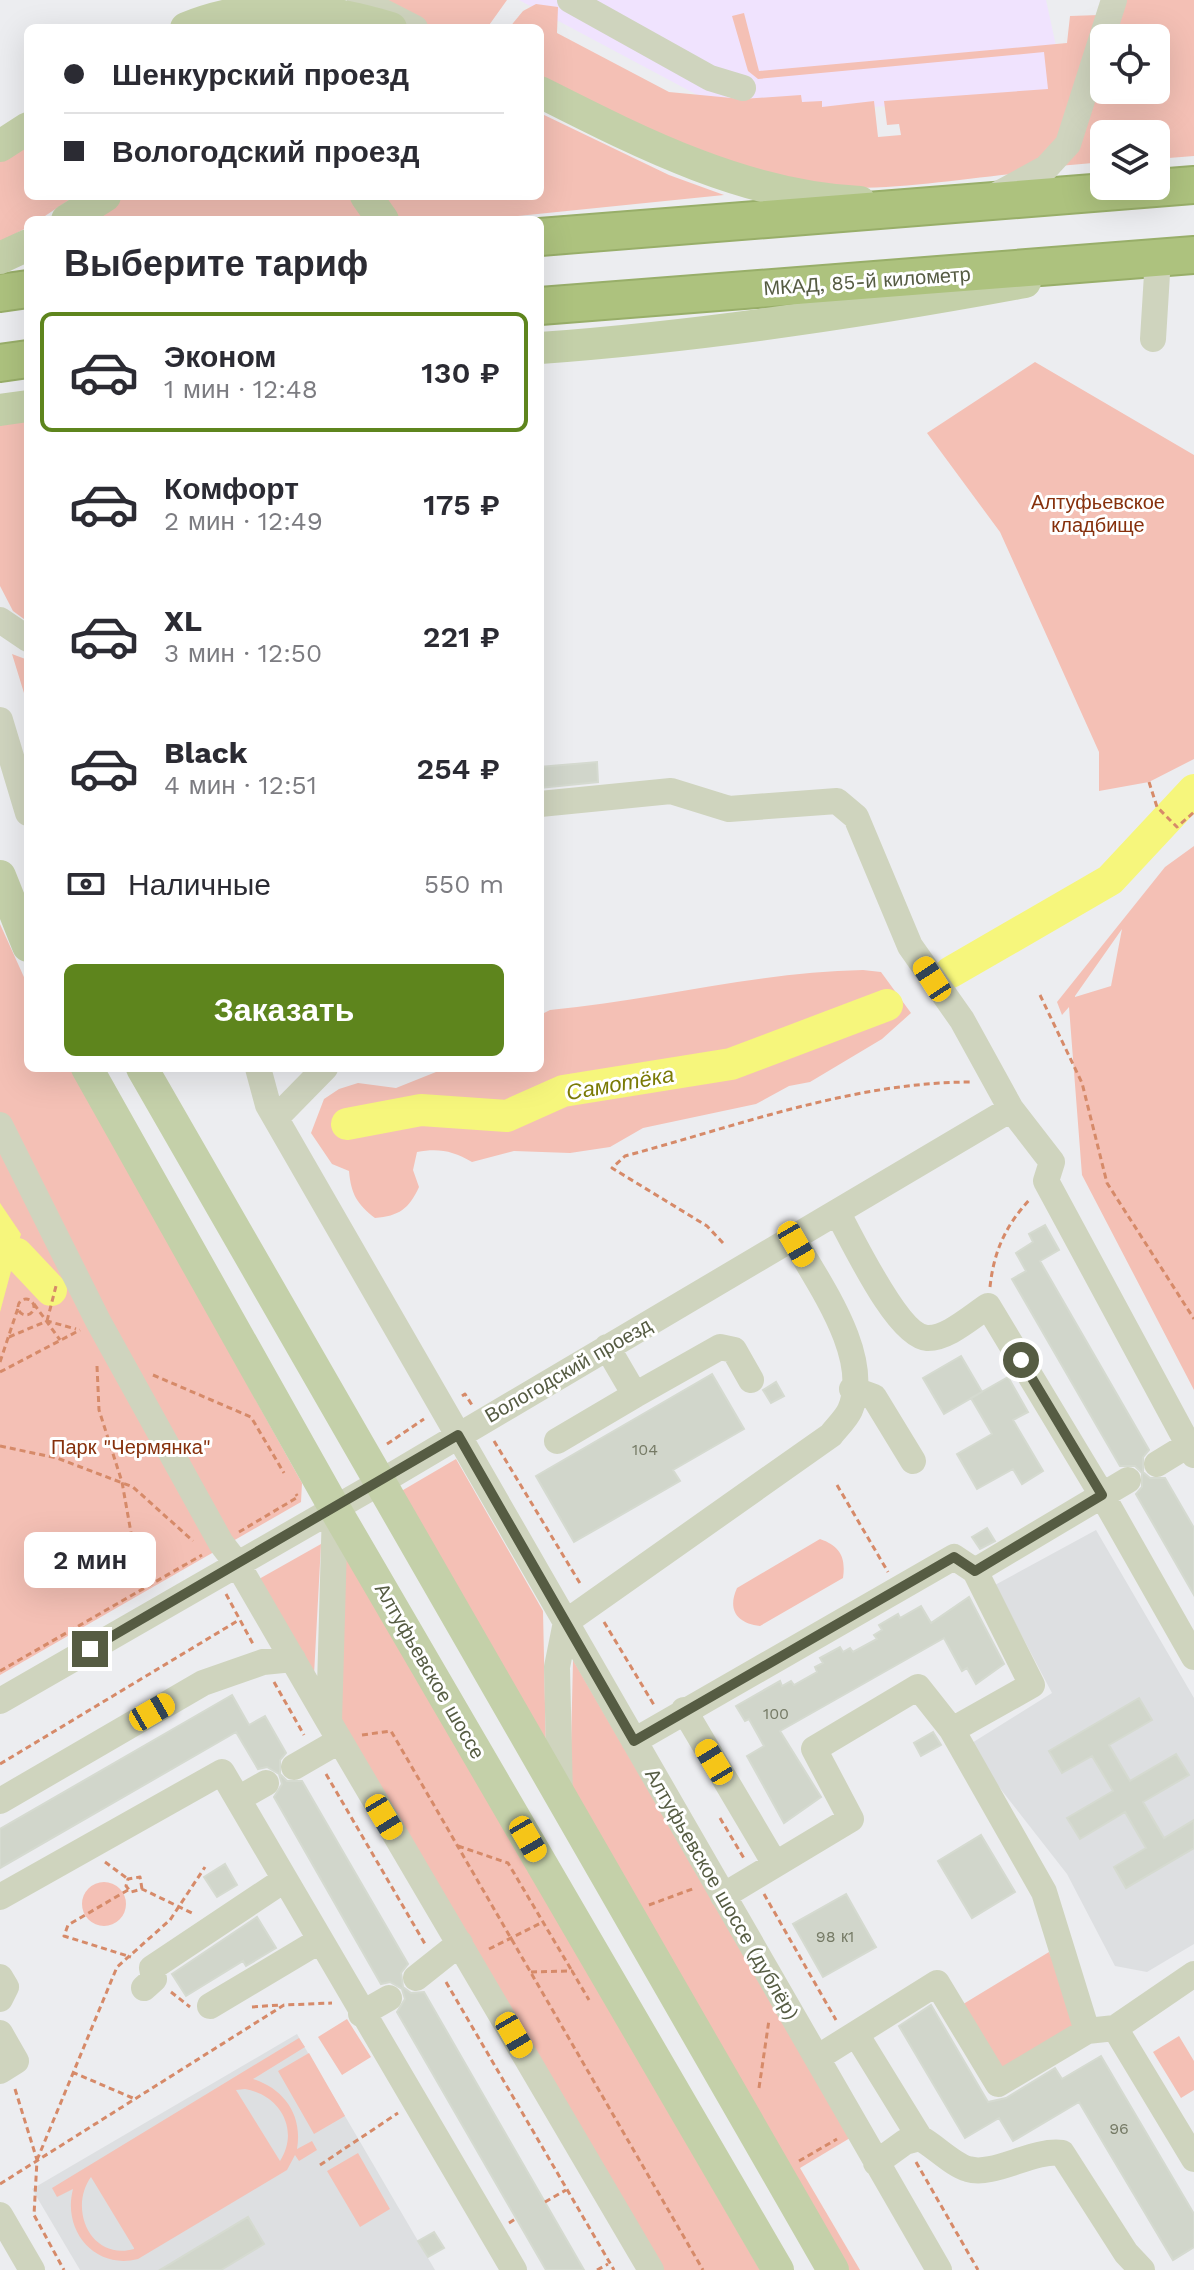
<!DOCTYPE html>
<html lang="ru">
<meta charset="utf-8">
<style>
:root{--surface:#fff;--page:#f2f2f3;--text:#2b2b33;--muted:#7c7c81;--line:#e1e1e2;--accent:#5e851d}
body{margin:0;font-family:"Work Sans",sans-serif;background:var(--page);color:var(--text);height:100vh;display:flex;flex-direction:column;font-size:30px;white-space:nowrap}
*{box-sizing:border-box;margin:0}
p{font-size:26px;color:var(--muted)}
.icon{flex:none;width:44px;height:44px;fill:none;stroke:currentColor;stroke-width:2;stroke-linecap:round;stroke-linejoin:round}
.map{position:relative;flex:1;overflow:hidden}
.details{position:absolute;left:24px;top:216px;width:520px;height:856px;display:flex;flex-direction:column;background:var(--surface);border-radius:12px;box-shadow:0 8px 32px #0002}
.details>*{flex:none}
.top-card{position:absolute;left:24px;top:24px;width:520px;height:176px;border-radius:12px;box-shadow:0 8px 32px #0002;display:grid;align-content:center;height:176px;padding:0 40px;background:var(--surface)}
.buttons{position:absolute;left:1090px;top:24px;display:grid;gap:16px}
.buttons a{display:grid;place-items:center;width:80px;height:80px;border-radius:12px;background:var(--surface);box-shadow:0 8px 32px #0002;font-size:40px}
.end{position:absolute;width:36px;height:36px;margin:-18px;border:10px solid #565c43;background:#fff;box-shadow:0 0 0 4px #fff}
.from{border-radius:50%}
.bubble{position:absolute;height:56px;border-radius:12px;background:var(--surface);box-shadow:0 8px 32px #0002;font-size:26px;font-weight:600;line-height:56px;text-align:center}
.car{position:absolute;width:24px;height:48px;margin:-24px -12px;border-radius:10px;box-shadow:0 0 6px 2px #0007;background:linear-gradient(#f5c518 24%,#345 0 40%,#f5c518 0 76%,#345 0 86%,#f5c518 0)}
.top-card b{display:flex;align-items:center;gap:28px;height:76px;font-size:30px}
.top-card b+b{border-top:2px solid var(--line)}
.top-card i{width:20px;height:20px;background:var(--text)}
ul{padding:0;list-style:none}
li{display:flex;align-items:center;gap:24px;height:120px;margin:0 16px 12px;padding:0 24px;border:4px solid transparent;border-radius:12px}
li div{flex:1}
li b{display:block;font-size:30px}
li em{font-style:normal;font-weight:600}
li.selected{border-color:var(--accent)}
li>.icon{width:72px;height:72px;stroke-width:1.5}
h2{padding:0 40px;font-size:36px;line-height:96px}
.pay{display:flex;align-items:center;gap:20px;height:88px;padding:0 40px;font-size:30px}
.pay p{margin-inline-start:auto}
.primary-button{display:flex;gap:16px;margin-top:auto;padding:16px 40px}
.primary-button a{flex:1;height:92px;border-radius:12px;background:var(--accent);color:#fff;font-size:32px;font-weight:600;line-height:92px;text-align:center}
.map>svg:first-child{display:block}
.commercial{fill:#f0e3fe}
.education{fill:#dddfe1}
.green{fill:#f4c0b5;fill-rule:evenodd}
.water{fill:#f6f67c}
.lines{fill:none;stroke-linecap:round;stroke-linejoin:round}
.river{stroke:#f6f67c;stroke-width:32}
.building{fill:#d1d6cb;stroke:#d5dad0;stroke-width:2}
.highway-casing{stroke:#98ae69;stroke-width:40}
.path{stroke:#d68a69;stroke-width:3;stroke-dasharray:6 4;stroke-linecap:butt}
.minor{stroke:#cfd4be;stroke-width:26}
.major{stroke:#c4d0a9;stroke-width:32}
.highway{stroke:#adc27e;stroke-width:36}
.route{stroke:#565c43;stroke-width:10}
.labels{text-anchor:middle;stroke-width:6;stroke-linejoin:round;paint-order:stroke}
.number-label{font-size:16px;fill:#757a65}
.street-label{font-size:20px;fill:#565c43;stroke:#fff}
.park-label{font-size:20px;fill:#86300c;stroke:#fff}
.water-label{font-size:22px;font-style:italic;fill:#7a7a06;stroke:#fff}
</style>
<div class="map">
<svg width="1194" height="2270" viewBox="0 0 1194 2270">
<rect width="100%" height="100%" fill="#ecedf0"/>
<path class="commercial" d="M519,0H1046L1067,97L733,114Z"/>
<path class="education" d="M1096,1530L1194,1698V1944L1147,1972L1115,1966L1067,1874L967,1746L1052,1693L995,1585Z
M297,2034L435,2270H80L32,2189Z"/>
<path class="green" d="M373,0H507L487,28H428Z
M1124,0H1194V156L1156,159V134H1104V162L1059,166L1104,46V90H1156V38H1106Z
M536,4L558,7L557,33L669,92L742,99L801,95L802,102L822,101V107L874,101L878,137L901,135L899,124L887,125L884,101L1048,89L1044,52L758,79L748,71L732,16L744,13L759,71L1067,43L1070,16L1099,15L1059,137L1025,173C961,178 868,196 806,184C711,167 626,119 540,79V28H509L523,11Z
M540,113L669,175L724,195L479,220H85L124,196H540Z
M28,140V196H75L39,220H28V227L0,242V160Z
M1035,362L1194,455V759L1149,782L1099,791V752L1000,532L927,433Z
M28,415V622L13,611L0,586V418Z
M12,654L28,660V706Z
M1194,846V1390L1082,1175L1069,1007L1062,1015L1057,1002L1165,867ZM1122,929L1111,986L1075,997V996Z
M0,924L28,986V1068H71L302,1483L301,1502L0,1675Z
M863,970L881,972L911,1013L882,1039L810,1082L789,1086L756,1104L643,1128L610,1147L570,1153L514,1151L472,1162C453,1151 439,1148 417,1152L413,1170L419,1187C409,1209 399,1216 375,1218C357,1204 351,1194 349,1171L332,1164L311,1133L324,1099L339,1089L358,1083L396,1088L446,1068H540V1015L550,1010C655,1000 757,972 863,970Z
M456,1459L543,1611L546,1750L398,1493Z
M820,1539C840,1546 846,1557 843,1578L760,1626C737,1623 727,1610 737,1588Z
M321,1544L314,1675L259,1579Z
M346,1556L760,2270H658L339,1720Z
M573,1660L850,2138L800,2168L860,2270H847L570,1790Z
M82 1904a22 22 0 1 1 44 0a22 22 0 1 1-44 0Z
M1049,1952L1079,2025L999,2071L960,2006Z
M347,2019L371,2057L342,2075L318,2037Z
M1179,2036L1194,2061V2090L1181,2098L1153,2052Z
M299,2038L305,2047L253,2079C284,2089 303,2115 297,2149L312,2141L317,2150L299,2161L295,2155L287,2170L138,2259C95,2270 62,2231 73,2189L57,2197L52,2188ZM245,2089C280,2095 300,2130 280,2161L236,2090ZM91,2177L134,2248V2249C91,2261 68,2209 91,2177Z
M309,2053L345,2116L314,2134L278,2071Z
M358,2153L390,2209L360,2227L327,2171Z"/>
<path class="water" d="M0,1203L21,1234L0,1312Z"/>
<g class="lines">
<path class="river" d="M951,972L1110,880L1194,790
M347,1124L421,1110L507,1116L563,1091L731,1064L887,1005
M0,1257L17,1254L51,1290"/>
</g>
<path class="building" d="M597,762L598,782L540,788V767Z
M1045,1225L1059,1250L1040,1261L1149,1450L1143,1457V1472L1150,1478H1165L1194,1528V1595L1136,1494L1142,1487V1473L1135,1466H1120L1012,1279L1026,1271L1016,1253L1033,1242L1029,1234Z
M961,1356L982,1392L944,1414L923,1378Z
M712,1374L744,1429L673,1470L680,1481L574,1542L536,1476Z
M1008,1377L1028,1412L1013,1420L1043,1471L1022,1484L1013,1469L977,1489L957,1454L992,1434L971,1398Z
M776,1382L784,1396L771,1403L763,1390Z
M987,1528L995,1541L980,1549L972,1537Z
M969,1597L1004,1664L976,1684L967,1668L962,1671L944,1638L780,1731L821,1797L784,1823L747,1756L764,1746L749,1719L745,1721L736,1706L780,1681L782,1686L791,1681L794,1685L817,1672L815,1667L823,1663L820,1658L840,1647L843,1652L850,1648L853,1652L877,1639L874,1635L882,1630L879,1625L898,1614L900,1618L921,1606L931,1623Z
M232,1695L249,1725L265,1716L286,1753L280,1760V1774L287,1781H302L408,1964L401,1973L403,1987L411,1993L424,1992L584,2270H546L397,2012L405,1999L402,1989L390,1982L381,1984L274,1797L282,1784L279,1774L267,1767L258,1769L236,1732L0,1868V1829Z
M1139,1698L1152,1720L1109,1745L1130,1781L1176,1754L1189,1775L1143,1802L1164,1838L1194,1820V1848L1126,1888L1114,1867L1146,1848L1125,1812L1080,1839L1067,1818L1113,1791L1092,1756L1062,1773L1049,1751Z
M933,1732L941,1745L921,1756L914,1743Z
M981,1835L1015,1892L972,1918L938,1861Z
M225,1864L237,1885L217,1897L204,1877Z
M846,1894L876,1947L823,1977L793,1924Z
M257,1917L276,1948L246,1966L243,1961L186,1996L172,1974Z
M931,2005L988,2102L1006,2098L1055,2068L1062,2079L1101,2056L1194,2214V2247L1173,2260L1079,2102L1013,2141L999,2118L965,2138L899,2026Z
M248,2217L264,2244L221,2270H160Z
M434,2232L444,2248L428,2257L418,2241Z"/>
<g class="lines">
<defs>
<path id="highway" d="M540,237L1194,185
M0,293L28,289
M540,306L1194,255
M0,363L28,359"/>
</defs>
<use href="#highway" class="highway-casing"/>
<path class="path" d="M1149,782L1157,807L1177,827L1194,812
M1040,995L1082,1083L1107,1183L1194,1319
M723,1243L707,1226L612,1168L625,1156C737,1126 854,1082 971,1082
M990,1287C994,1250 1006,1225 1031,1198
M18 1307a8 8 0 1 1 16 0a8 8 0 1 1-16 0Z
M34,1304L60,1340
M47,1321L56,1286
M9,1337L47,1321L76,1329
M0,1362L18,1308
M97,1366L99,1410L122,1482L141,1589
M0,1372L80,1330
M153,1375L251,1417L284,1473
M462,1396L465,1394L472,1405
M494,1441L581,1585
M387,1444L424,1419
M0,1446L57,1458L133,1487L193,1541
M837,1485L888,1572
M239,1532L298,1497L296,1494
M226,1594L253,1644
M604,1622L654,1705
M0,1671L202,1555
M274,1682L304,1735
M362,1735L391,1731L703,2270
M0,1764L239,1620
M326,1774L425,1944
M720,1818L745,1860
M458,1846L508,1863L572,1971
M105,1862L128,1879
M142,1889L140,1877L128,1879L126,1886L131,1892L142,1889L194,1914
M128,1890L68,1925L64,1936L131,1957
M764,1894L836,2020
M649,1905L695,1888
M489,1949L543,1922
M531,1972L572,1971L589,2000
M446,1982L614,2270
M171,1992L190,2007
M252,2007L280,2005
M72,2072L135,2099
M759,2088L769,2020
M15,2089L37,2160L34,2215L64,2270
M37,2160L117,1967L170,1920L205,1867
M799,2161L837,2139
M916,2162L978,2270
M320,2165L398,2113
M0,2184L284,2005L332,2003
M545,2202L566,2190
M509,2223L517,2218
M597,2270L608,2264"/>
<path class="minor" d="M360,0L415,28
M570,0L710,78L743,88
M993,197L1046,168L1068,144L1114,0
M1153,339L1158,258
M0,620L28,639
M0,720L28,813
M540,804L671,791L729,809L837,801L856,817L910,946L962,1020L1011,1109L1052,1162L1046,1181L1194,1455
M258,1068L268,1105L939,2270
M276,1118L325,1068
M0,1125L98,1321L221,1543L238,1565L329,1722
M837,1212C852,1238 897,1336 927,1338C947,1339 971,1317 988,1306L1102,1495L1194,1657
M852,1389L874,1397L913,1461
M635,1395L720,1347L734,1350L751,1380
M557,1441L635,1395L607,1347
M1157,1464L1188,1445
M335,1509L329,1722L651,2270
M0,1701L379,1483L1011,1109
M684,1710L775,1864
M952,1730L1044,1892L1087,2031
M634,1741L954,1557L975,1571L1128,1480
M294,1767L339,1741
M560,1797L557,1667L566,1622L831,1435C836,1428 846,1419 850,1410C873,1357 818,1283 793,1238
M238,1799L266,1783
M0,1801L203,1683L263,1662L293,1659
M723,1896L851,1819L814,1749L918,1687L952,1730L1032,1685L975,1571
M0,1897L222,1772L514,2270
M0,1977L6,1987L0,1999
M416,1978L460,1943
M144,1988L154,1979L152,1968L284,1880
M210,2006L319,1941
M361,2014L389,1998
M1115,2028L1194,2159
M0,2033L16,2061L0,2071
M856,2034L920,2138
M817,2058L937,1983L998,2084L1087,2031L1115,2028L1194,1974
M876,2163L905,2142L920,2138C935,2146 953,2165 968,2169C993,2177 1033,2149 1062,2153L1126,2253L1142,2270
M0,2215L32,2270"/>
<path class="major" d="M186,28C255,0 321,7 391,28
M540,92C641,143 744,196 860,202
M0,146L28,128
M366,196L383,220
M67,220L105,196
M0,258L28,245
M540,348C704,336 864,312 1025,282
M0,410L28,406
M0,876L28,946
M87,1068L335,1509L778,2270
M142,1068L833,2270"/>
<use href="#highway" class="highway"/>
</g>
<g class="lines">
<path class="route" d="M90,1649L458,1435L634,1741L954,1557L975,1571L1102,1495L1021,1360"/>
</g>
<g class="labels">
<g class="number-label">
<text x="645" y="1455">104</text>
<text x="776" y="1719">100</text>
<text x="835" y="1942">98 к1</text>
<text x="1119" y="2134">96</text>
</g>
<g class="street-label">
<text transform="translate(867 281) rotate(-4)" y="7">МКАД, 85-й километр</text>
<text transform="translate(568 1370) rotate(-30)" y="7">Вологодский проезд</text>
<text transform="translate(430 1671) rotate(60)" y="7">Алтуфьевское шоссе</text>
<text transform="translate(722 1894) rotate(60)" y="7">Алтуфьевское шоссе (дублёр)</text>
</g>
<g class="park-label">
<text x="1098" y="509">Алтуфьевское<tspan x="1098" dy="23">кладбище</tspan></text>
<text x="131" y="1454">Парк "Чермянка"</text>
</g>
<g class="water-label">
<text transform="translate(620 1083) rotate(-10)" y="8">Самотёка</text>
</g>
</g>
</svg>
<div class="buttons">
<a><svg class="icon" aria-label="locate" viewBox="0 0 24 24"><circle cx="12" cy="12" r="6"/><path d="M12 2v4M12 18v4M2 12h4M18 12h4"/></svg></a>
<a><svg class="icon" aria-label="layers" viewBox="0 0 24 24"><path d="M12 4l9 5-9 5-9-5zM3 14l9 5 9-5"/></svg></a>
</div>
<i class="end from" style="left:1021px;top:1360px"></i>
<i class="end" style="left:90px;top:1649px"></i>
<div class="bubble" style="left:24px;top:1532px;width:132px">2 мин</div>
<i class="car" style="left:932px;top:979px;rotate:327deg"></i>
<i class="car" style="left:796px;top:1244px;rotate:150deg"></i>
<i class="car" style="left:152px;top:1712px;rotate:60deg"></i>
<i class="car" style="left:714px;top:1762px;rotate:329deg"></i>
<i class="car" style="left:384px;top:1817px;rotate:149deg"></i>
<i class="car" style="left:528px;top:1839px;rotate:150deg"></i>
<i class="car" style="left:514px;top:2035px;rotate:150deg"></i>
<div class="top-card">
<b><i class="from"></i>Шенкурский проезд</b>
<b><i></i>Вологодский проезд</b>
</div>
<section class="details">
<h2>Выберите тариф</h2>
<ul>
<li class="selected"><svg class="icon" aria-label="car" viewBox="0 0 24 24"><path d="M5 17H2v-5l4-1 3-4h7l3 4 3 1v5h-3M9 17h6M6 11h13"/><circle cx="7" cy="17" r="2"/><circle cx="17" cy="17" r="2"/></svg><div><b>Эконом</b><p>1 мин · 12:48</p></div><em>130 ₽</em></li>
<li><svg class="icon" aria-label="car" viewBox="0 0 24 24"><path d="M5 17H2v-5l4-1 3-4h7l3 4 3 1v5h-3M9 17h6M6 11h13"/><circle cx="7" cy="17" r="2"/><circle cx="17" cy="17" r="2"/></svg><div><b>Комфорт</b><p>2 мин · 12:49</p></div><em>175 ₽</em></li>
<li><svg class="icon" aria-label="car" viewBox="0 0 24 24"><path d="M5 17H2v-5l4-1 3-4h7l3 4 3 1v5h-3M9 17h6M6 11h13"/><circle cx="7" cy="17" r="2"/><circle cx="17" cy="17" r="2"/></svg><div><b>XL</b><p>3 мин · 12:50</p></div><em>221 ₽</em></li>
<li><svg class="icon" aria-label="car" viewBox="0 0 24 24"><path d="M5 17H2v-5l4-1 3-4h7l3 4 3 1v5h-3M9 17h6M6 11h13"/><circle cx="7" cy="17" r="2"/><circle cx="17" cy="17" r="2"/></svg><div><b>Black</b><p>4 мин · 12:51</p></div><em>254 ₽</em></li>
</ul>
<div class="pay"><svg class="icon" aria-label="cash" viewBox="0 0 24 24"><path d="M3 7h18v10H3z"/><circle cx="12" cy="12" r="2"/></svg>Наличные<p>550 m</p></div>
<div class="primary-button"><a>Заказать</a></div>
</section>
</div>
